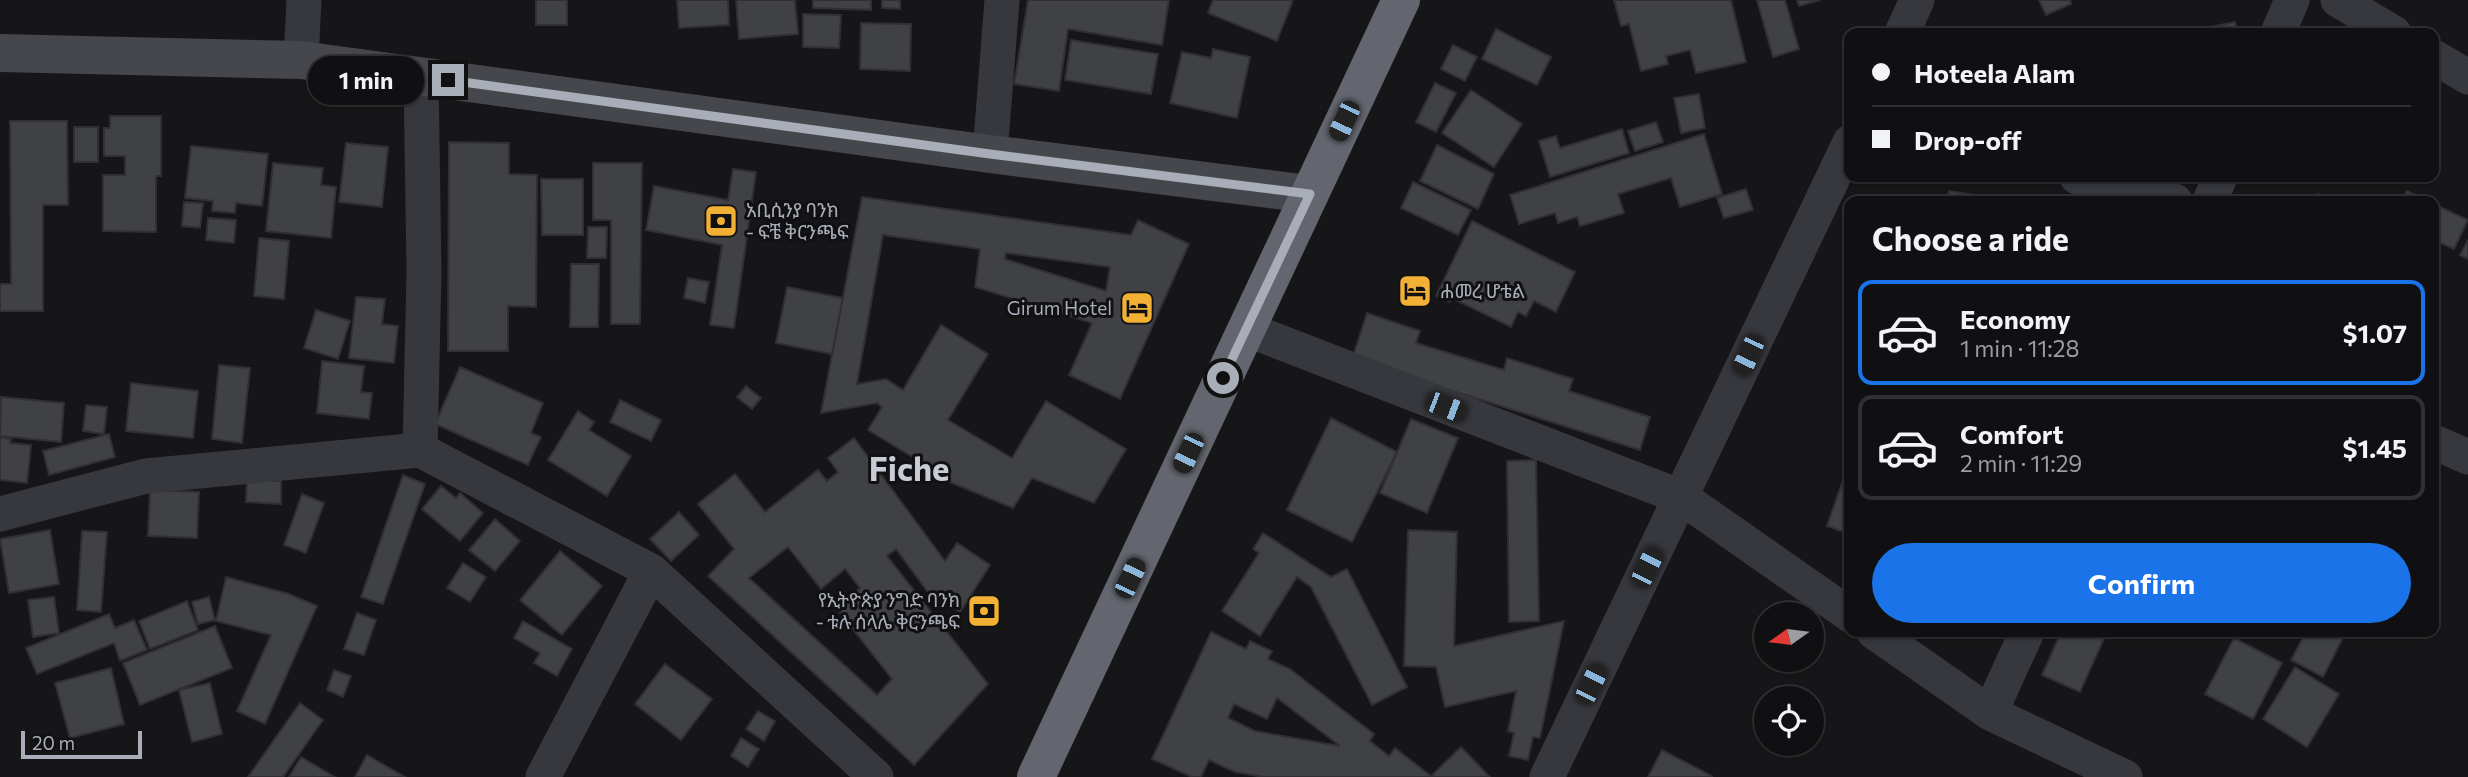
<!DOCTYPE html>
<meta charset="utf-8">
<style>
:root{--surface:#101012;--page:#1e1e20;--text:#f1f3f6;--muted:#9c9d9f;--line:#303032;--accent:#1a73e8}
body{margin:0;font-family:Commissioner,"Noto Sans Ethiopic",sans-serif;background:var(--page);color:var(--text);height:100vh;display:flex;flex-direction:column;font-size:26px;white-space:nowrap}
*{box-sizing:border-box;margin:0}
p{font-size:23px;color:var(--muted)}
.icon{flex:none;width:38px;height:38px;fill:none;stroke:currentColor;stroke-width:2;stroke-linecap:round;stroke-linejoin:round}
.map{position:relative;flex:1;overflow:hidden}
.side{position:absolute;left:1844px;top:196px;width:595px;height:441px;display:flex;flex-direction:column;background:var(--surface);border-radius:14px;box-shadow:0 2px 5px #0004,0 0 0 2px var(--line)}
.side>*{flex:none}
.banner{position:absolute;left:1844px;top:28px;width:595px;height:154px;border-radius:14px;box-shadow:0 2px 5px #0004,0 0 0 2px var(--line);display:grid;align-content:center;height:154px;padding:0 28px;background:var(--surface)}
.needle{width:46px;rotate:256deg}
.tools{position:absolute;left:1754px;top:602px;display:grid;gap:14px}
.tools a{display:grid;place-items:center;width:70px;height:70px;border-radius:50%;background:var(--surface);box-shadow:0 2px 5px #0004,0 0 0 2px var(--line);font-size:35px}
.scale{position:absolute;left:21px;bottom:18px;width:121px;box-sizing:border-box;padding-left:7px;border:4px solid #a8adb8;border-top:0;font-size:19px;line-height:24px;white-space:nowrap;color:#a8adb8;-webkit-text-stroke:5px #111113;paint-order:stroke}
.end{position:absolute;width:32px;height:32px;margin:-16px;border:9px solid #a8adb8;background:#111;box-shadow:0 0 0 4px #111}
.from{border-radius:50%}
.bubble{position:absolute;height:49px;border-radius:24px;background:var(--surface);box-shadow:0 2px 5px #0004,0 0 0 2px var(--line);font-size:23px;font-weight:700;line-height:49px;text-align:center}
.car{position:absolute;width:21px;height:42px;margin:-21px -10px;border-radius:9px;box-shadow:0 0 5px 2px #0007;background:linear-gradient(#222 24%,#8ab4d8 0 40%,#222 0 76%,#8ab4d8 0 86%,#222 0)}
.banner b{display:flex;align-items:center;gap:24px;height:66px;font-size:26px}
.banner b+b{border-top:2px solid var(--line)}
.banner i{width:18px;height:18px;background:var(--text)}
ul{padding:0;list-style:none}
li{display:flex;align-items:center;gap:21px;height:105px;margin:0 14px 10px;padding:0 14px;border:4px solid var(--line);border-radius:14px}
li div{flex:1}
li b{display:block;font-size:26px}
li em{font-style:normal;font-weight:700}
li.selected{border-color:var(--accent)}
li>.icon{width:63px;height:63px;stroke-width:1.5}
h2{padding:0 28px;font-size:32px;line-height:84px}
.primary-button{display:flex;gap:14px;margin-top:auto;padding:14px 28px}
.primary-button a{flex:1;height:80px;border-radius:42px;background:var(--accent);color:#fff;font-size:28px;font-weight:700;line-height:80px;text-align:center}
.map>svg:first-child{display:block}
.building{fill:#404145;stroke:#303034;stroke-width:2;fill-rule:evenodd}
.lines{fill:none;stroke-linecap:round;stroke-linejoin:round}
.street{stroke:#37383d;stroke-width:35}
.secondary{stroke:#45474d;stroke-width:38}
.highway{stroke:#63666e;stroke-width:38}
.route{stroke:#a8adb8;stroke-width:9}
.labels{text-anchor:middle;stroke-width:6;stroke-linejoin:round;paint-order:stroke}
.poi-label{font-size:19px;fill:#a8adb8;stroke:#111113;text-anchor:start}
.town-label{font-size:33px;font-weight:bold;fill:#c9ccd4;stroke:#111113}
</style>
<div class="map">
<svg width="2468" height="777" viewBox="0 0 2468 777">
<rect width="100%" height="100%" fill="#161618"/>
<path class="building" d="M536,0H567V25H536Z
M677,0H728L729,25L679,28Z
M736,0H795L798,34L739,39Z
M813,0H871V10L813,8Z
M882,0H900V9L882,8Z
M1028,0H1169L1162,45L1068,29L1059,91L1014,84Z
M1213,0H1293L1277,41L1208,13Z
M1614,0H1731L1746,62L1696,73L1690,50L1666,56L1668,64L1641,71L1629,24L1621,26Z
M1757,0H1785L1799,49L1773,57Z
M1797,0H1820L1799,6Z
M2039,0H2070L2071,4L2046,15Z
M803,14L841,15L839,48L803,47Z
M2235,22L2237,33H2201V29Z
M861,23L911,24L910,71L860,69Z
M1496,29L1551,57L1537,85L1482,59Z
M1071,40L1158,54L1151,94L1065,80Z
M1453,45L1477,57L1465,81L1441,69Z
M1213,49L1250,57L1237,118L1170,103L1182,52L1211,58Z
M1435,83L1456,93L1436,132L1416,122Z
M1471,90L1522,124L1494,167L1442,133Z
M1699,94L1705,128L1681,133L1674,98Z
M110,116H161V176H156V232L103,231V175H125V156H104V128H110Z
M10,121H67L68,205H43V311H0V284H11Z
M1656,122L1663,142L1635,151L1628,131Z
M74,127H98V162H74Z
M1622,129L1629,153L1550,177L1539,141L1556,136L1560,148Z
M1704,134L1722,194L1680,207L1671,178L1618,194L1624,213L1580,226L1577,217L1558,223L1555,213L1519,224L1510,195Z
M449,142L509,143V174L537,175L536,307L508,306V351H448Z
M346,143L388,147L382,207L339,202Z
M1437,145L1494,174L1478,209L1420,181Z
M191,146L268,154L262,206L236,203L235,213L212,211L213,201L185,198Z
M273,163L323,168L321,185L336,187L331,238L266,231Z
M593,163H642L640,324H611V220H593Z
M733,169L756,172L734,328L710,325L722,245L646,230L654,186L728,200Z
M541,179H583V235H542Z
M1413,182L1471,210L1458,235L1401,208Z
M1746,189L1753,210L1724,218L1717,198Z
M1949,191L2011,201H1947Z
M2407,191L2429,201H2402Z
M2318,194L2334,201H2315Z
M862,197L1131,235L1138,220L1189,244L1120,399L1069,375L1092,323L975,287L980,249L883,235L857,384L886,379L903,390L941,325L988,354L948,420L1012,458L1046,401L1126,449L1094,503L1032,478L1013,508L925,472L929,467L868,430L882,407L877,403L821,413ZM1006,253L1110,267L1106,291L1005,259Z
M184,202L203,203L200,228L182,226Z
M2434,204L2468,220L2454,249L2434,240Z
M208,218L236,220L234,243L206,240Z
M1472,221L1575,272L1556,312L1534,301L1526,316L1518,312L1511,327L1452,298L1450,302L1436,296Z
M588,227H607L606,258H587Z
M259,238L289,241L284,299L254,296Z
M2468,240V259L2460,255Z
M571,264H599L598,327H570Z
M688,278L709,282L705,303L684,298Z
M787,287L843,298L832,354L776,343Z
M356,297L385,299L382,324L398,326L394,363L349,358Z
M316,310L350,321L338,359L304,348Z
M1367,313L1420,331L1416,343L1504,370L1507,358L1573,379L1569,391L1650,417L1640,450L1352,359Z
M322,361L364,366L361,392L372,393L369,419L317,413Z
M219,365L250,368L242,443L212,439Z
M460,367L543,403L531,433L541,437L528,465L435,424Z
M131,383L198,391L193,438L126,431Z
M746,386L761,398L752,409L737,397Z
M1,397L64,403L61,442L0,436Z
M620,400L661,420L651,441L610,422Z
M86,405L107,407L104,434L83,431Z
M578,411L594,422L589,430L631,456L607,496L548,460Z
M1331,418L1397,452L1352,542L1287,510Z
M1411,419L1458,438L1427,513L1380,493Z
M109,434L115,457L49,475L43,451Z
M0,437L11,439L10,443L31,445L27,483L0,480Z
M854,438L945,561L957,543L990,565L960,612L927,591L896,549L887,556L988,684L914,765L708,576L734,549L698,504L735,474L765,512L818,470L827,481L838,472L828,458ZM788,547L821,589L845,569L860,588L836,608L892,679L877,695L749,578Z
M1536,460L1539,621L1509,622L1507,461Z
M403,475L425,484L383,604L361,597Z
M247,480L281,481V504L246,502Z
M1842,483L1850,485V534L1827,526Z
M441,486L456,498L460,493L483,513L460,541L422,509Z
M150,490L199,492L197,538L148,536Z
M302,494L324,503L306,553L284,545Z
M679,512L699,535L671,561L650,539Z
M495,519L520,541L495,571L469,550Z
M50,530L59,584L9,593L0,539Z
M1408,530L1457,532L1454,646L1564,621L1540,738L1533,737L1528,760L1509,756L1514,733L1508,731L1516,691L1445,707L1436,667L1404,666Z
M82,531L107,532L101,612L77,610Z
M1263,533L1331,577L1347,569L1407,687L1372,705L1311,587L1297,577L1260,636L1222,611L1259,553L1253,549Z
M560,551L602,586L562,635L520,600Z
M463,563L486,577L470,602L447,588Z
M226,577L289,594L317,606L265,724L237,711L271,635L216,621Z
M54,597L59,633L33,637L28,600Z
M209,597L215,620L198,624L192,602Z
M187,601L198,630L150,649L139,621Z
M357,613L376,620L364,655L344,649Z
M109,614L115,628L134,620L147,650L120,661L114,643L37,674L26,648Z
M523,621L572,649L557,676L534,663L540,653L514,638Z
M215,626L232,668L140,705L123,663Z
M1211,632L1246,649L1250,641L1272,651L1268,659L1290,669L1374,734L1370,741L1389,756L1395,748L1431,776L1461,747L1490,777H1263L1235,772L1209,760L1201,777H1192L1152,759ZM1277,698L1340,746L1255,731L1228,718L1234,704L1267,719Z
M2061,632H2107L2080,692L2042,675Z
M2306,632H2346L2323,677L2291,660Z
M2234,638L2282,663L2253,719L2205,694Z
M665,664L712,699L681,740L635,704Z
M2295,667L2339,694L2307,747L2263,719Z
M111,668L124,724L70,738L55,683Z
M334,670L351,676L343,697L327,690Z
M210,683L222,734L192,742L179,690Z
M300,703L323,720L283,777H248Z
M758,711L775,721L764,741L746,729Z
M741,738L759,749L748,767L731,756Z
M1662,750L1712,776V777H1648Z
M367,755L405,777H355Z
M301,757L335,777H289Z"/>
<g class="lines">
<path class="street" d="M2338,0L2394,33
M1902,33L1917,0
M2278,33L2292,0
M2434,57L2468,77
M301,60L304,0
M990,154L1002,0
M2077,177L2175,201
M2210,201L2220,177
M1246,329L1681,497L1850,615
M2434,442L2468,457
M420,450L424,272L421,76
M0,514L146,476L420,450L651,571L876,777
M1874,632L1990,713L2125,777
M1990,713L2027,632
M543,777L651,571
M1547,777L1850,142"/>
<path class="secondary" d="M0,53L301,60L990,154L1309,194"/>
<path class="highway" d="M1036,777L1401,0"/>
</g>
<g class="lines">
<path class="route" d="M448,80L990,154L1310,194L1223,378"/>
</g>
<defs>
<symbol id="bank-square" viewBox="-11 -11 22 22"><rect x="-9" y="-9" width="18" height="18" rx="4" fill="#f2b134" stroke="#111113"/><path d="M-6-4H6V4H-6ZM0-2.3a2.3 2.3 0 1 0 0 4.6a2.3 2.3 0 1 0 0-4.6Z" fill="#111"/></symbol>
<symbol id="hotel-square" viewBox="-11 -11 22 22"><rect x="-9" y="-9" width="18" height="18" rx="4" fill="#f2b134" stroke="#111113"/><path d="M-6-4.5h1.5V1H6V5H4.5V3h-9V5H-6ZM-4 0a1.8 1.8 0 1 1 3.6 0ZM.5 0V-2.5h3Q6-2.5 6 0Z" fill="#111"/></symbol>
</defs>
<g fill-rule="evenodd">
<use href="#bank-square" x="702" y="202" width="38" height="38"/>
<use href="#hotel-square" x="1396" y="272" width="38" height="38"/>
<use href="#hotel-square" x="1118" y="289" width="38" height="38"/>
<use href="#bank-square" x="965" y="592" width="38" height="38"/>
</g>
<g class="labels">
<g class="poi-label">
<text x="746" y="217">አቢሲንያ ባንክ<tspan x="746" dy="22">- ፍቼ ቅርንጫፍ</tspan></text>
<text x="1440" y="298">ሐመረ ሆቴል</text>
<text x="1112" y="315" text-anchor="end">Girum Hotel</text>
<text x="960" y="607" text-anchor="end">የኢትዮጵያ ንግድ ባንክ<tspan x="960" dy="22">- ቱሉ ሰላሌ ቅርንጫፍ</tspan></text>
</g>
<g class="town-label">
<text x="909" y="481">Fiche</text>
</g>
</g>
</svg>
<div class="tools">
<a><svg class="needle" viewBox="-14 -14 28 28"><path d="M0-13l5 13h-10z" fill="#e53935"/><path d="M0 13l5-13h-10z" fill="#9c9d9f"/></svg></a>
<a><svg class="icon" aria-label="locate" viewBox="0 0 24 24"><circle cx="12" cy="12" r="6"/><path d="M12 2v4M12 18v4M2 12h4M18 12h4"/></svg></a>
</div>
<div class="scale">20 m</div>
<i class="end from" style="left:1223px;top:378px"></i>
<i class="end" style="left:448px;top:80px"></i>
<div class="bubble" style="left:308px;top:56px;width:116px">1 min</div>
<i class="car" style="left:1344px;top:121px;rotate:205deg"></i>
<i class="car" style="left:1748px;top:355px;rotate:205deg"></i>
<i class="car" style="left:1446px;top:407px;rotate:111deg"></i>
<i class="car" style="left:1188px;top:453px;rotate:205deg"></i>
<i class="car" style="left:1647px;top:567px;rotate:26deg"></i>
<i class="car" style="left:1130px;top:578px;rotate:25deg"></i>
<i class="car" style="left:1591px;top:684px;rotate:26deg"></i>
<div class="banner">
<b><i class="from"></i>Hoteela Alam</b>
<b><i></i>Drop-off</b>
</div>
<section class="side">
<h2>Choose a ride</h2>
<ul>
<li class="selected"><svg class="icon" aria-label="car" viewBox="0 0 24 24"><path d="M5 17H2v-5l4-1 3-4h7l3 4 3 1v5h-3M9 17h6M6 11h13"/><circle cx="7" cy="17" r="2"/><circle cx="17" cy="17" r="2"/></svg><div><b>Economy</b><p>1 min · 11:28</p></div><em>$1.07</em></li>
<li><svg class="icon" aria-label="car" viewBox="0 0 24 24"><path d="M5 17H2v-5l4-1 3-4h7l3 4 3 1v5h-3M9 17h6M6 11h13"/><circle cx="7" cy="17" r="2"/><circle cx="17" cy="17" r="2"/></svg><div><b>Comfort</b><p>2 min · 11:29</p></div><em>$1.45</em></li>
</ul>
<div class="primary-button"><a>Confirm</a></div>
</section>
</div>
